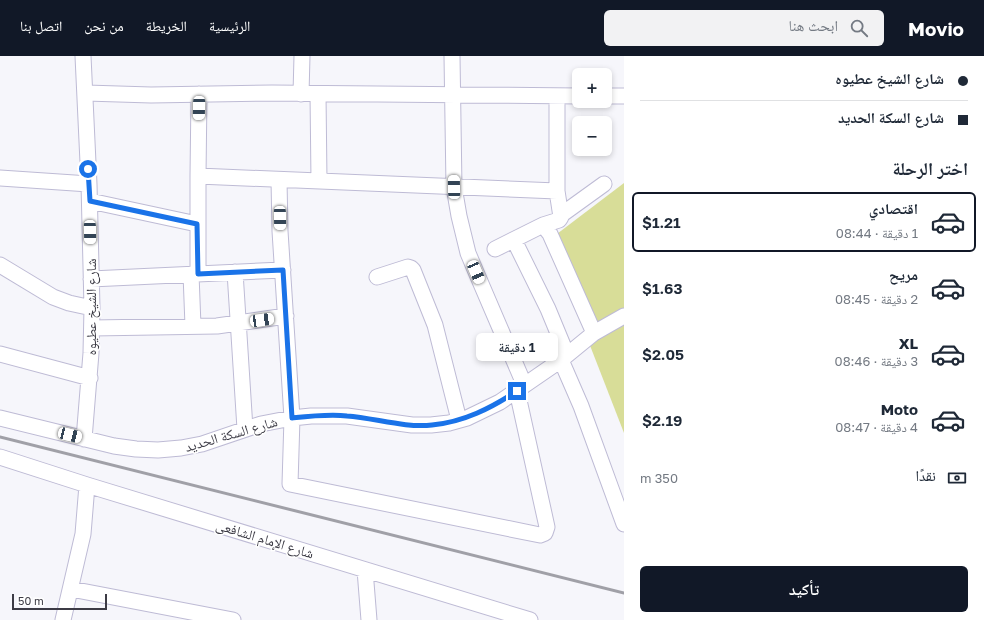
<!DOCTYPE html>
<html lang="ar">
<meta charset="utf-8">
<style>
:root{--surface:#fff;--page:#f2f2f3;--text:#1f2937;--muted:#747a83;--line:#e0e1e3;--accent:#111827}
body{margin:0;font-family:"Golos Text","Noto Naskh Arabic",sans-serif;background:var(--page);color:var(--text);direction:rtl;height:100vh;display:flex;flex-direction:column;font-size:15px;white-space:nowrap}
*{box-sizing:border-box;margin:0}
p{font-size:13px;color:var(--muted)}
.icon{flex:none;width:22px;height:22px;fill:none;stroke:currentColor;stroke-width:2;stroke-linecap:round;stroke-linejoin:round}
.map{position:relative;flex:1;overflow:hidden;direction:ltr}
.details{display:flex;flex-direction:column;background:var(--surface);width:360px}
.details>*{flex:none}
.banner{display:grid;align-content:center;height:88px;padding:0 16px;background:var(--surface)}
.buttons{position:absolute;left:572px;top:12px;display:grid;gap:8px}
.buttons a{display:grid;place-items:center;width:40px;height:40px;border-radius:6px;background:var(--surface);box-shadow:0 2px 6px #0003;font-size:20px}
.scale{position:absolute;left:12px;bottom:10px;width:95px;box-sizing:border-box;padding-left:4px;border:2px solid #3c3b45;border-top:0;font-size:11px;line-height:14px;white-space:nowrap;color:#3c3b45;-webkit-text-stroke:3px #fff;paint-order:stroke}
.end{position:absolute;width:18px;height:18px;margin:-9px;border:5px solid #1a73e8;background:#fff;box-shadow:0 0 0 2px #fff}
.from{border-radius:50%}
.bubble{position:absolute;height:28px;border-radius:6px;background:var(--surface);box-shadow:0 2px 6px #0003;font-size:13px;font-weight:600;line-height:28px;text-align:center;direction:rtl}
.car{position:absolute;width:12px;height:24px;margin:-12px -6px;border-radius:5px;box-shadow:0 0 3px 1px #0007;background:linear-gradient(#fff 24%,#345 0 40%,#fff 0 76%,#345 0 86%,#fff 0)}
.banner b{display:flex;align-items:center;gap:14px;height:38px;font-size:15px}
.banner b+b{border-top:1px solid var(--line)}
.banner i{width:10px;height:10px;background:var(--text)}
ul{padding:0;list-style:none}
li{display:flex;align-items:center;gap:12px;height:60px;margin:0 8px 6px;padding:0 8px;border:2px solid transparent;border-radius:6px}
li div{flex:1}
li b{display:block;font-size:15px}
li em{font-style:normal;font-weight:600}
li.on{border-color:var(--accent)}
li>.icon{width:36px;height:36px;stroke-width:1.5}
h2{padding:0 16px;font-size:18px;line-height:48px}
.pay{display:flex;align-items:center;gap:10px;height:44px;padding:0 16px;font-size:15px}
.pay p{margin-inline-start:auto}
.action{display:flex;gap:8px;margin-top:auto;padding:8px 16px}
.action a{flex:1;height:46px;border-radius:6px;background:var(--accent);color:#fff;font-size:16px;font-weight:600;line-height:46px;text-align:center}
header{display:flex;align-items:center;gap:24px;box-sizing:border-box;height:56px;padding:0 20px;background:var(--accent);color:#fff}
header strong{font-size:19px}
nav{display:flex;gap:22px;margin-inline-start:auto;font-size:14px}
.search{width:280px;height:36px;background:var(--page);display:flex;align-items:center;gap:10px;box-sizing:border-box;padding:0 14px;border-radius:6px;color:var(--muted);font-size:15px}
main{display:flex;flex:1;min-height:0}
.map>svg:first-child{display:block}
.green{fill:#d8dd98}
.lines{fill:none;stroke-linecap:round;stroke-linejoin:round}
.street-casing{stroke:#bebbd5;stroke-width:17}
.street{stroke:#fff;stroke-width:15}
.rail{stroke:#a0a0a7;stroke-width:3}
.route{stroke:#1a73e8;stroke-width:5}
.labels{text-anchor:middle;stroke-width:3;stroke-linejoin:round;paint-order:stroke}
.street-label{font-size:14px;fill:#3c3b45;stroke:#fff}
</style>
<header>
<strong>Movio</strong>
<div class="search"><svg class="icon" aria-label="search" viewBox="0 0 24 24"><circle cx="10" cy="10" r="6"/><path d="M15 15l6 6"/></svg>ابحث هنا</div>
<nav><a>الرئيسية</a><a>الخريطة</a><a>من نحن</a><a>اتصل بنا</a></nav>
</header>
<main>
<section class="details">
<div class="banner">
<b><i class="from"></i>شارع الشيخ عطيوه</b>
<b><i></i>شارع السكة الحديد</b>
</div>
<h2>اختر الرحلة</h2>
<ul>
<li class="on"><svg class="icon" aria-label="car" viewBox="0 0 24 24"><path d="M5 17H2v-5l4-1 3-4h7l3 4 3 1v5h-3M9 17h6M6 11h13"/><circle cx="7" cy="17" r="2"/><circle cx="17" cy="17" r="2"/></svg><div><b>اقتصادي</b><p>1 دقيقة · 08:44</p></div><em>$1.21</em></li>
<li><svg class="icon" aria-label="car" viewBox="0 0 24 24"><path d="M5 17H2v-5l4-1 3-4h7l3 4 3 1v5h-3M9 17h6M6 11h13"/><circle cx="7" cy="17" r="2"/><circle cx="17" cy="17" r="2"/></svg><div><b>مريح</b><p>2 دقيقة · 08:45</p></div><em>$1.63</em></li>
<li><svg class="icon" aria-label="car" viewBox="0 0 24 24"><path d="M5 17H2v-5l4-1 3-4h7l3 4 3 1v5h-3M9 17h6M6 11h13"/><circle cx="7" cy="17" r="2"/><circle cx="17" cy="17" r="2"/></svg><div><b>XL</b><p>3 دقيقة · 08:46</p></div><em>$2.05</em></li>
<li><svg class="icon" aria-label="car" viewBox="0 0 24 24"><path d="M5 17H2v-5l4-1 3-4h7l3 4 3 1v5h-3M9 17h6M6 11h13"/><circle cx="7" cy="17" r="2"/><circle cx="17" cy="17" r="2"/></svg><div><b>Moto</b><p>4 دقيقة · 08:47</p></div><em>$2.19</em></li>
</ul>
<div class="pay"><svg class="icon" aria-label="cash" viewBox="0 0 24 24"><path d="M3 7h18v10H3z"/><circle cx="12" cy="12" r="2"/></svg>نقدًا<p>350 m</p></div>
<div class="action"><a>تأكيد</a></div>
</section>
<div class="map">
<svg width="624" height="564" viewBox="0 0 624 564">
<rect width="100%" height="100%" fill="#f6f6fb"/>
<path class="green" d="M624,127V377L549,184Z"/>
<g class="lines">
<defs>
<path id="street" d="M83,0L89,128L92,252L91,297L84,383
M452,0L454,131L459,160L468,197L476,216L524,328
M86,37L151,39L272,37L579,40
M301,38L302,0
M318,38L319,125
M557,40V135L561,161L559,164L543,169L550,178L594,277
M605,40H624
M198,120L199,38
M0,122L89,128
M279,124L280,175L292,362L290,428L540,479L545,477L547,471L517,335
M90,145L197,168
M561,159L604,128
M514,184L548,253L567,299
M495,193L543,169
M0,209L53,241L69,247L92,252
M235,216L245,373
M191,218L193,270
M198,218V120L557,135
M377,221L408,211L411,212L413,214L435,269L459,364
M91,223L283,214
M92,272L217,270L286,260
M0,298L90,322
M561,304L581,350L624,468
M0,362L114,390L136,393L158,394L181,392L202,388L261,368L292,362L311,360H347L412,369H431L449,367L467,362L500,346L561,304L594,277L624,260
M0,401L87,429L530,564
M365,514L369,564
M71,533L233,564
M63,564L83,478L87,429"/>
</defs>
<use href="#street" class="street-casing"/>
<use href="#street" class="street"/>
<path class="rail" d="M0,381L624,537"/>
</g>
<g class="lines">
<path class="route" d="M88,113L90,145L197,168L198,218L283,214L292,362C311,360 329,358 347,360C375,362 404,372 432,369C464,366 491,352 517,335"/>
</g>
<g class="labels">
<g class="street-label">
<text transform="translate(91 251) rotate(-90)" y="5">شارع الشيخ عطيوه</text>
<text transform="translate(231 378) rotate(-16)" y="5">شارع السكة الحديد</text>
<text transform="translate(265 483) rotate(17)" y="5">شارع الإمام الشافعى</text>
</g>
</g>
</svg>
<div class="buttons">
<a>+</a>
<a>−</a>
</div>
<div class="scale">50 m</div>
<i class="end from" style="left:88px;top:113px"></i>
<i class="end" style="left:517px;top:335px"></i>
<div class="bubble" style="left:476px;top:277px;width:82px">1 دقيقة</div>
<i class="car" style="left:199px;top:52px;rotate:181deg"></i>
<i class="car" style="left:454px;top:131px;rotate:359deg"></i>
<i class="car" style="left:280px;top:162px;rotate:179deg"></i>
<i class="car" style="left:90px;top:176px;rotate:179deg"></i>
<i class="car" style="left:476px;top:216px;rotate:157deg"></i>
<i class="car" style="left:262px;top:264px;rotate:82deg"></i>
<i class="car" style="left:70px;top:379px;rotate:104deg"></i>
</div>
</main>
